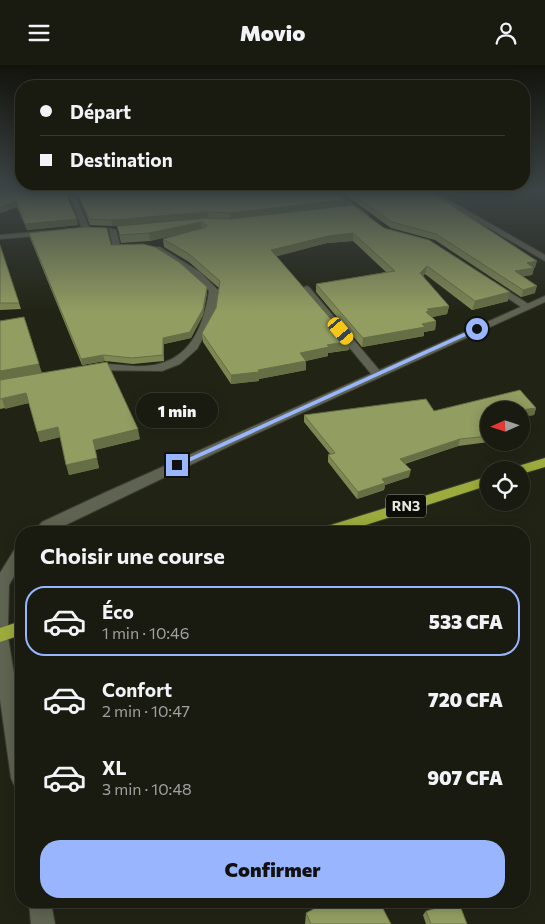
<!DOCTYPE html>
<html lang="fr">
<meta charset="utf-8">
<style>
:root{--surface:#191b10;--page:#26281e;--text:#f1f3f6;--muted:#9fa19f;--line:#373930;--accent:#98b5fd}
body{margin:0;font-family:Commissioner,sans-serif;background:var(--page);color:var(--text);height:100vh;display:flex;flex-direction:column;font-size:19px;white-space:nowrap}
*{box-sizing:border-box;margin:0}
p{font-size:16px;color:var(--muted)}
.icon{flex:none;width:28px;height:28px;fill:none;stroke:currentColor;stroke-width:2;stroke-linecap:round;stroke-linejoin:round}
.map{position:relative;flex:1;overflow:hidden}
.details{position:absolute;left:15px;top:461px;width:515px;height:382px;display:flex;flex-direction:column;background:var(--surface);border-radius:20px;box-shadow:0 2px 12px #0003,0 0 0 1px var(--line)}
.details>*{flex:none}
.top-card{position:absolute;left:15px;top:15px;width:515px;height:110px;border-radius:20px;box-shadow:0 2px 12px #0003,0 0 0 1px var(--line);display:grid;align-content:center;height:110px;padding:0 25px;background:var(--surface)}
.needle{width:32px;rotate:267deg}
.tools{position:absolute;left:480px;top:336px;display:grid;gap:10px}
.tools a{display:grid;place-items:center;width:50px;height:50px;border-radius:50%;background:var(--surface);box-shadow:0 2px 12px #0003,0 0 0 1px var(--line);font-size:25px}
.end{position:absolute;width:22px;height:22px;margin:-11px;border:6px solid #98b5fd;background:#111;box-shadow:0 0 0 2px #111}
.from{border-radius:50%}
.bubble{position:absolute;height:35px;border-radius:18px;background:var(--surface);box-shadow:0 2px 12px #0003,0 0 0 1px var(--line);font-size:16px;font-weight:800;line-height:35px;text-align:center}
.car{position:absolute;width:15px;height:30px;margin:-15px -8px;border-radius:6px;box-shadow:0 0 4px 1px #0007;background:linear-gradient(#f5c518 24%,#345 0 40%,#f5c518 0 76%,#345 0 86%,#f5c518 0)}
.top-card b{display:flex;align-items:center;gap:18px;height:48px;font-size:19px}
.top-card b+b{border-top:1px solid var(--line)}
.top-card i{width:12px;height:12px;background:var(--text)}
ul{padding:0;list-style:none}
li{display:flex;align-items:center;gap:15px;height:70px;margin:0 10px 8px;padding:0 15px;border:2px solid transparent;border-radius:20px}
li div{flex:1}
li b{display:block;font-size:19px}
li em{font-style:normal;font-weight:800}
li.selected{border-color:var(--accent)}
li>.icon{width:45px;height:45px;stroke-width:1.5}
h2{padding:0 25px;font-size:22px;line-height:60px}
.cta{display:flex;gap:10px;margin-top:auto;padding:10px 25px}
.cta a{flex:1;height:58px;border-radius:20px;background:var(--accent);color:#111;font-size:20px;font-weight:800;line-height:58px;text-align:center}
header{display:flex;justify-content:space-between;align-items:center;height:65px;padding:0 25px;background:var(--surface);font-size:22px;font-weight:800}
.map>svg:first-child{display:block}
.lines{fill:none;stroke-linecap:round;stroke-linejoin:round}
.minor-casing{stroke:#3b3d32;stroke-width:2}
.tertiary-casing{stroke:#3b3d32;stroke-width:2}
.trunk-casing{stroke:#3b3d32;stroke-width:2}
.minor{fill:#5f6351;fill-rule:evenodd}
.tertiary{fill:#5f6351;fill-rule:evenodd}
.trunk{fill:#9cab3c;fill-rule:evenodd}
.wall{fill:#7e8754}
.shaded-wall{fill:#666e45}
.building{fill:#929d62;stroke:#666e45}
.route{fill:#98b5fd}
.labels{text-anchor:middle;stroke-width:5;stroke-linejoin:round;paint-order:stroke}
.shield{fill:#0b0d06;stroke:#a4a69d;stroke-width:1}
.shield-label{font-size:14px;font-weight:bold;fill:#e6e8de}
</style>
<header><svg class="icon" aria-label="menu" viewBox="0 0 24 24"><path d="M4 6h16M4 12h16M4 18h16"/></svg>Movio<svg class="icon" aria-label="person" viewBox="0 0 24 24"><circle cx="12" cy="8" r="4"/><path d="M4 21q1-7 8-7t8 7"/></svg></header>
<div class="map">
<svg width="545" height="859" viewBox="0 0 545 859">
<rect width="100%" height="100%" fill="#212415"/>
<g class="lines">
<defs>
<path id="minor" d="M330,127H338L369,150L362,152Z
M427,127H435L545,190V196Z
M69,130L76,132L90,164L89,166L82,164Z
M109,163L116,165L120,180L134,181V185L113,184Z
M46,166H49V170L0,174V170Z
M154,182H160L200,207L219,226L215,251L197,284L180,299L162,306L87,305L86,303L87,301C103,297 117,300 133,301C184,304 202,271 209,226L194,211L154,186Z
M494,217L530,240V244H524L491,222L489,220Z
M306,221L309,222L380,306L382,308L380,310H372L303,226L301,224Z
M0,565L6,567L8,572L21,652V723L14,720L11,713L0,634Z
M29,838H51L55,859H31Z"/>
<path id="tertiary" d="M545,231V237L238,377L49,468H33L42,457L104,428Z
M21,480V499L9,520L8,560L6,565L0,567V508L16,482Z"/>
<path id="trunk" d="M545,393V402L521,409V405H513L515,402Z
M489,411V420L341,468H316L318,464Z
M21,556V570L0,577V563Z"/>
</defs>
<use href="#minor" class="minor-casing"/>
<use href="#tertiary" class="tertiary-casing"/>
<use href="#trunk" class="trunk-casing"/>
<use href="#minor" class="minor"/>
<use href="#tertiary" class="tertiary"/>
<use href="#trunk" class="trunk"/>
</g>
<path class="wall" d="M0,127H335L344,135L343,141L230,154L208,153L112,161L90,160L78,131L71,128L67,132L78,160L27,165L17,142L0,148Z
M341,127H431L535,203H534L532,210L522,211L535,228L521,232L435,175L391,163Z
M208,153L384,163L508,236L472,245L425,209L423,211L449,241L447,249L432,252L436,256L435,265L424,267V271L362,282L316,227V219L386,207L353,176L327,178L276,191L349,285L328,288V291L306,296V305L259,314V316L231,319L203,277L202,268L216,243L219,223L189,197L164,182L163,174L179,169L150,176L121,178L117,161Z
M29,168L111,180L207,228L203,250L191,273L164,279V296L133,299L105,296L82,300L30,173Z
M0,180L19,238L21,244L0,245Z
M0,256L42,308L140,374L95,385L99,403L69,410L60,372L40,377L29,338L0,344Z
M536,343L534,350L521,352V345H489V377L458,381L405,399L409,412L385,420L384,425L357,434L328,397V390L330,389L304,357V350Z
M426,846L467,859H426L423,850Z
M306,848L391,859H305Z"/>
<path class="shaded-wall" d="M65,127H71V128L66,133Z
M344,135L343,141L230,154V148Z
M16,136L17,142L0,148V142Z
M207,147L208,153L112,161L111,155Z
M77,154L78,160L27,165L25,159Z
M201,157L202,164L150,176L149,168Z
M353,168V176L327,178L271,193V185L328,171Z
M537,196L535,203L525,205L527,198Z
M427,201L425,209L418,216L420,208Z
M534,203L532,210L513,213L515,206Z
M537,221L535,228L521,232L523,225Z
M207,222V228L203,250L191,273L164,279V296L163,290V273Z
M510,227L508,236L472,245L475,236Z
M449,241L447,249L428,253L424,255L427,244Z
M436,256L435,265L424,267V271L362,282L363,273Z
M350,276L349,285L328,288V291L300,297V288L327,280Z
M103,290L105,296L82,300L81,294Z
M306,296V305L259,314V316L231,319V310Z
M39,299L42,308L0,316V306Z
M26,328L29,338L5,344L2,334Z
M536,343L534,350L521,352V345Z
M58,362L61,372L40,377L37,367Z
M138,364L140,374L95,385L99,403L69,410L66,400L93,375Z
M460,374L458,381L399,400L400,394Z
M411,405L409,412L385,420L384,425L357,434L358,427L382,414Z"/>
<path class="building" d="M0,127H65L77,154L25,159L16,136L0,142Z
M77,127H335L344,135L230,148L207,147L111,155L89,154Z
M349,127H431L537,196L527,198L534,203L515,206L537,221L523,225L436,169L392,157Z
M353,140L384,163L429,175L510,227L475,236L427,201L420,208L449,241L427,244L429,246L426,247L436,256L422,259L425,262L363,273L316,219L395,206L353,168L328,171L271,185L350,276L327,280L329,282L300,288L306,296L258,305L259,307L231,310L202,268L216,243L220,216L189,189L163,174L206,162L207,160L201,157L149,168L120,170L117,161L208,153L230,154Z
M85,162L107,163L111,180L143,179L155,182L179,197L207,222L203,244L190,267L163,273V290L132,293L103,290L81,294L29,168Z
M0,180L19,238H0Z
M24,252L39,299L0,306V256Z
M107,297L138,364L93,375L97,393L66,400L58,362L37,367L26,328L0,334V315Z
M520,325L536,343L521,345H489V371L460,374L400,394L411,405L382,414L385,418L358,427L328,390L335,388L304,350L426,334L434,346Z
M325,838H380L391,859H311L306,848Z
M454,838H459L467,859H431L426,846Z"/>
<linearGradient id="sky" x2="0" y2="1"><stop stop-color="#12140c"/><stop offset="0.51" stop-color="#3d4546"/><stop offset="1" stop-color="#3d4546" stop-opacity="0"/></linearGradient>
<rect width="545" height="247" fill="url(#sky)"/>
<path class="route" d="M477,262L479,265L180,401L173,400Z"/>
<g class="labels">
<rect class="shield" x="386" y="429.5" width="40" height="23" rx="4"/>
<g class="shield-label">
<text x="406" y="446">RN3</text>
</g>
</g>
</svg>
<div class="tools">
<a><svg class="needle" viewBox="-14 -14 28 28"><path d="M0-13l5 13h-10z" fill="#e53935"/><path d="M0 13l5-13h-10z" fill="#9fa19f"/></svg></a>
<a><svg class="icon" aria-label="locate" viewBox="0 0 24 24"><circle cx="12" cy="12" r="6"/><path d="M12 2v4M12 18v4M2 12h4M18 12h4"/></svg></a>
</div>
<i class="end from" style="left:477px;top:264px"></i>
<i class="end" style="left:177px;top:400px"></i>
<div class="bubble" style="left:136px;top:328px;width:82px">1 min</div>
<i class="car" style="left:341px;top:266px;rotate:140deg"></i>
<div class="top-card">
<b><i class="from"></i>Départ</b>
<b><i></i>Destination</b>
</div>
<section class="details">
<h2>Choisir une course</h2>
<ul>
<li class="selected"><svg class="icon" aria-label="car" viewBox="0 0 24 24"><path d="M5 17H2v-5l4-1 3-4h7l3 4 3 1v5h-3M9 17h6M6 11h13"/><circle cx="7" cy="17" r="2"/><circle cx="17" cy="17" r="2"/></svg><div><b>Éco</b><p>1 min · 10:46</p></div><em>533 CFA</em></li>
<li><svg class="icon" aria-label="car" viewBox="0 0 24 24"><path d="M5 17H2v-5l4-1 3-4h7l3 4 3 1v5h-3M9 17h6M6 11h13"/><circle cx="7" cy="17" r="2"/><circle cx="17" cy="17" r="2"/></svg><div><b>Confort</b><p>2 min · 10:47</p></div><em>720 CFA</em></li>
<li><svg class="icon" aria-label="car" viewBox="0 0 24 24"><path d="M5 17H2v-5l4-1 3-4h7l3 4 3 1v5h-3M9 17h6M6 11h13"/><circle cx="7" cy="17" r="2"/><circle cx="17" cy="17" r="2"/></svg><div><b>XL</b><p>3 min · 10:48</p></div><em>907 CFA</em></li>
</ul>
<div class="cta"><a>Confirmer</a></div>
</section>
</div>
